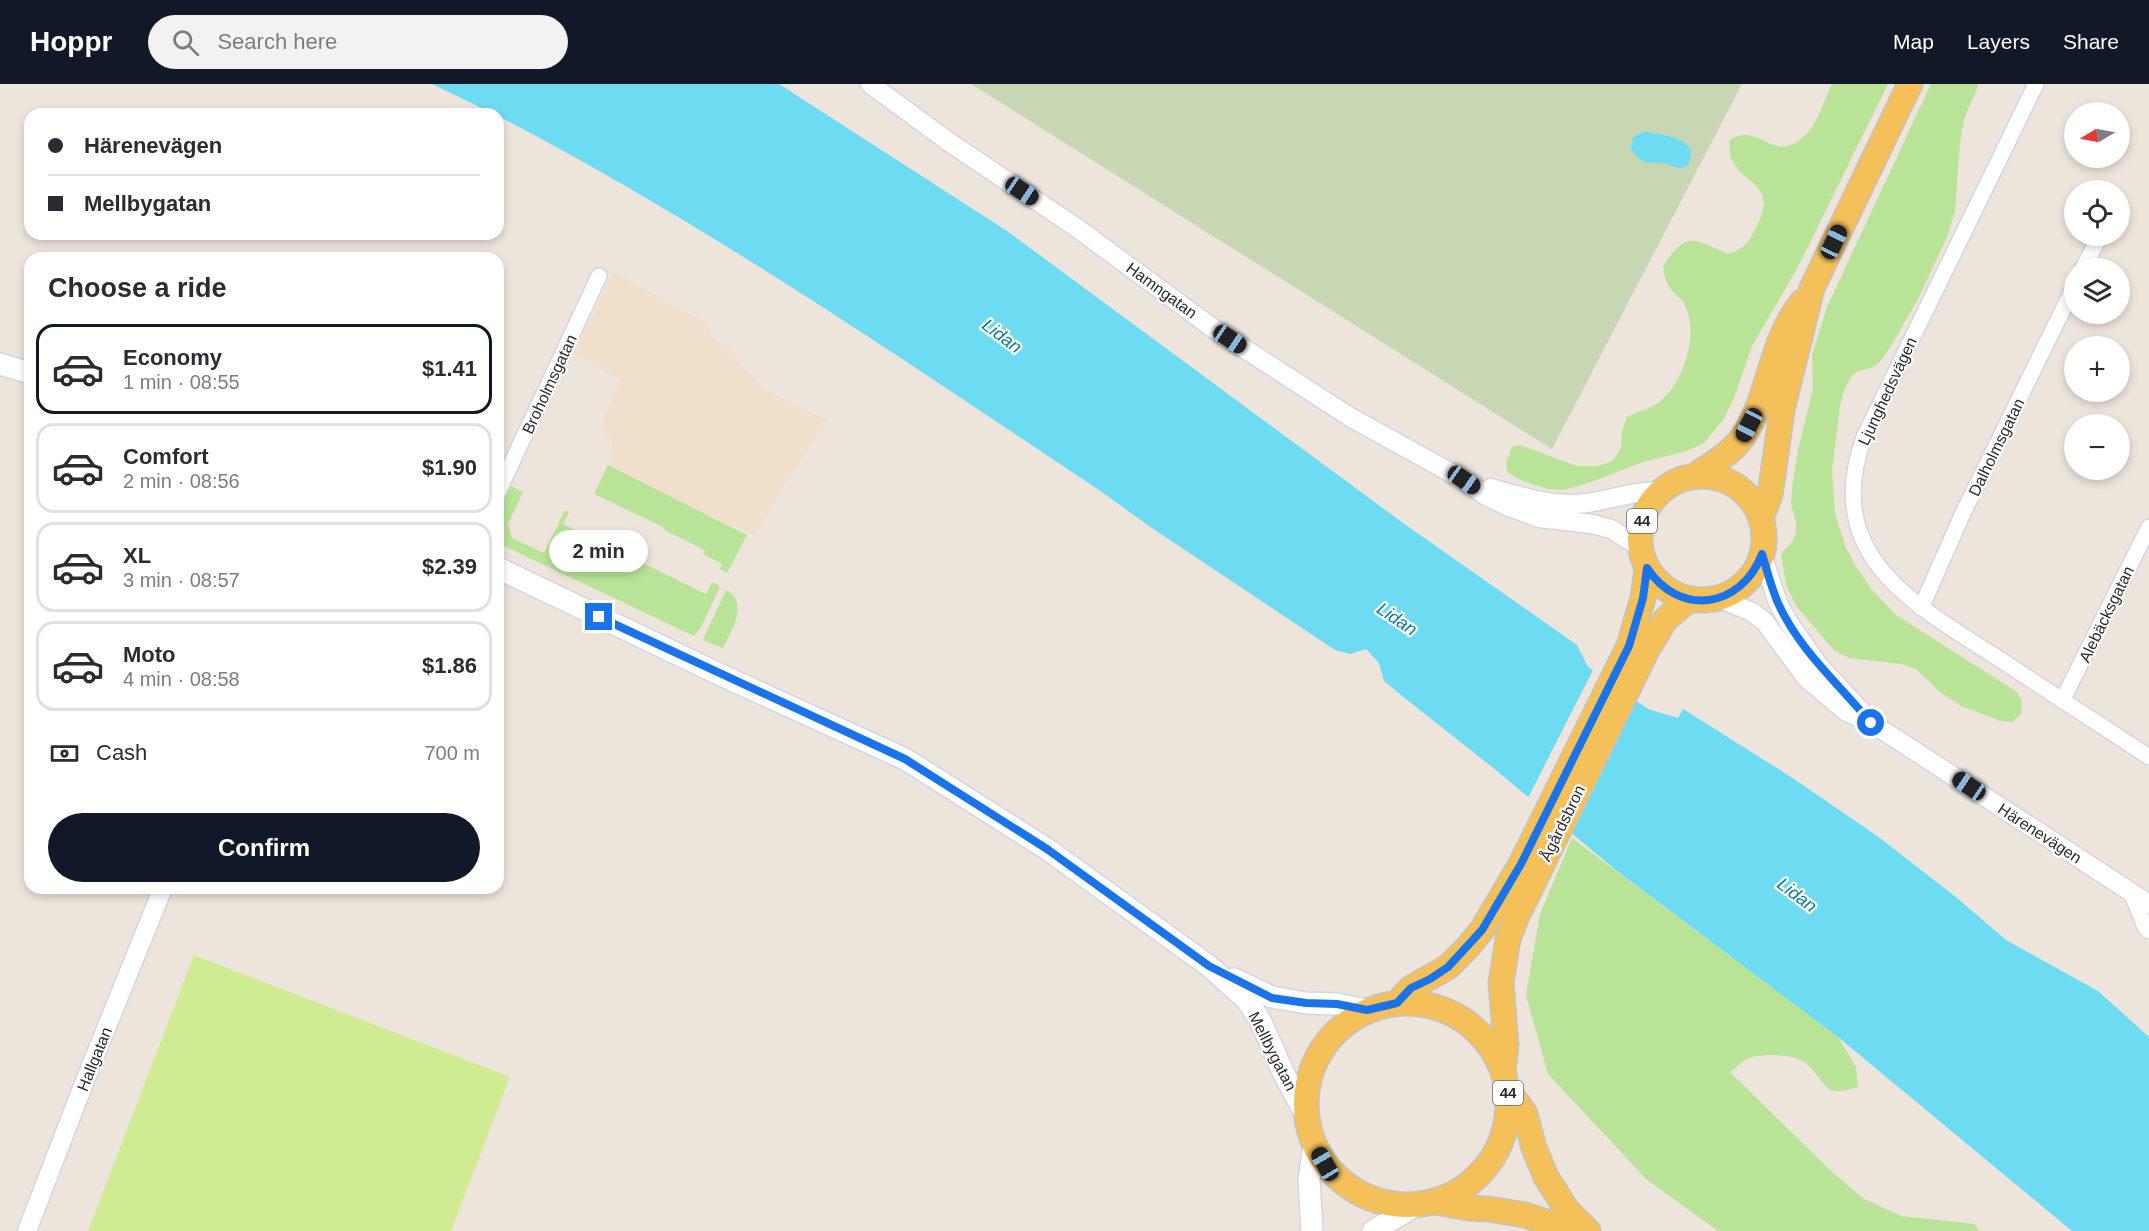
<!DOCTYPE html>
<meta charset="utf-8">
<style>
:root{--surface:#fff;--page:#f2f2f3;--text:#2b2b33;--muted:#7c7c81;--line:#e1e1e2;--accent:#111827}
body{margin:0;font-family:Arial,sans-serif;background:var(--page);color:var(--text);height:100vh;display:flex;flex-direction:column;font-size:22px;white-space:nowrap}
*{box-sizing:border-box;margin:0}
p{font-size:20px;color:var(--muted)}
.icon{flex:none;width:33px;height:33px;fill:none;stroke:currentColor;stroke-width:2;stroke-linecap:round;stroke-linejoin:round}
.map{position:relative;flex:1;overflow:hidden}
.panel{position:absolute;left:24px;top:168px;width:480px;height:642px;display:flex;flex-direction:column;background:var(--surface);border-radius:18px;box-shadow:0 3px 9px #0003}
.panel>*{flex:none}
.top-card{position:absolute;left:24px;top:24px;width:480px;height:132px;border-radius:18px;box-shadow:0 3px 9px #0003;display:grid;align-content:center;height:132px;padding:0 24px;background:var(--surface)}
.needle{width:39px;rotate:260deg}
.tools{position:absolute;left:2064px;top:18px;display:grid;gap:12px}
.tools a{display:grid;place-items:center;width:66px;height:66px;border-radius:50%;background:var(--surface);box-shadow:0 3px 9px #0003;font-size:30px}
.end{position:absolute;width:27px;height:27px;margin:-14px;border:8px solid #1a73e8;background:#fff;box-shadow:0 0 0 3px #fff}
.from{border-radius:50%}
.bubble{position:absolute;height:42px;border-radius:21px;background:var(--surface);box-shadow:0 3px 9px #0003;font-size:20px;font-weight:700;line-height:42px;text-align:center}
.car{position:absolute;width:18px;height:36px;margin:-18px -9px;border-radius:8px;box-shadow:0 0 4px 2px #0007;background:linear-gradient(#222 24%,#8ab4d8 0 40%,#222 0 76%,#8ab4d8 0 86%,#222 0)}
.top-card b{display:flex;align-items:center;gap:21px;height:57px;font-size:22px}
.top-card b+b{border-top:2px solid var(--line)}
.top-card i{width:15px;height:15px;background:var(--text)}
ul{padding:0;list-style:none}
li{display:flex;align-items:center;gap:18px;height:90px;margin:0 12px 9px;padding:0 12px;border:3px solid var(--line);border-radius:18px}
li div{flex:1}
li b{display:block;font-size:22px}
li em{font-style:normal;font-weight:700}
li.current{border-color:var(--accent)}
li>.icon{width:54px;height:54px;stroke-width:1.5}
h2{padding:0 24px;font-size:27px;line-height:72px}
.pay{display:flex;align-items:center;gap:15px;height:66px;padding:0 24px;font-size:22px}
.pay p{margin-inline-start:auto}
.primary-button{display:flex;gap:12px;margin-top:auto;padding:12px 24px}
.primary-button a{flex:1;height:69px;border-radius:36px;background:var(--accent);color:#fff;font-size:24px;font-weight:700;line-height:69px;text-align:center}
header{display:flex;align-items:center;gap:36px;box-sizing:border-box;height:84px;padding:0 30px;background:var(--accent);color:#fff}
header strong{font-size:28px}
nav{display:flex;gap:33px;margin-inline-start:auto;font-size:21px}
.search{width:420px;height:54px;background:var(--page);display:flex;align-items:center;gap:15px;box-sizing:border-box;padding:0 21px;border-radius:33px;color:var(--muted);font-size:22px}
.map>svg:first-child{display:block}
.education{fill:#efdfcb}
.green{fill:#b9e497}
.cemetery{fill:#c8d7b3}
.pitch{fill:#cfec93}
.water{fill:#6ddbf1}
.pier{fill:#ede4dc}
.lines{fill:none;stroke-linecap:round;stroke-linejoin:round}
.minor-casing{stroke:#d1d6e3;stroke-width:18}
.tertiary-casing{stroke:#d1d6e3;stroke-width:21}
.secondary-casing{stroke:#d1d6e3;stroke-width:24}
.primary-casing{stroke:#c3c3c3;stroke-width:27}
.minor{stroke:#fff;stroke-width:15}
.tertiary{stroke:#fff;stroke-width:18}
.secondary{stroke:#fff;stroke-width:21}
.primary{stroke:#f3c05a;stroke-width:24}
.route{stroke:#1a73e8;stroke-width:8}
.labels{text-anchor:middle;stroke-width:4.5;stroke-linejoin:round;paint-order:stroke}
.shield{fill:#fff;stroke:#6a6a6a;stroke-width:1.5}
.shield-label{font-size:15px;font-weight:bold;fill:#2a2a2a}
.street-label{font-size:16px;fill:#2a2a2a;stroke:#fff}
.water-label{font-size:18px;font-style:italic;fill:#0b7a9e;stroke:#fff}
</style>
<header>
<strong>Hoppr</strong>
<div class="search"><svg class="icon" aria-label="search" viewBox="0 0 24 24"><circle cx="10" cy="10" r="6"/><path d="M15 15l6 6"/></svg>Search here</div>
<nav><a>Map</a><a>Layers</a><a>Share</a></nav>
</header>
<div class="map">
<svg width="2149" height="1147" viewBox="0 0 2149 1147">
<rect width="100%" height="100%" fill="#ede4dc"/>
<path class="education" d="M613,188L708,240L711,252L730,267L761,303L804,326L827,336L778,412L756,451L697,426L608,381L614,369L612,358L603,344L604,333L620,296L574,270Z"/>
<path class="green" d="M1832,0H1888L1798,183L1752,262L1734,314L1723,336L1704,359L1687,367L1643,378L1591,398L1564,406L1548,405L1523,397L1508,389L1506,379L1512,363L1520,361L1577,382H1598L1613,377L1621,364L1622,347L1627,333C1636,328 1649,325 1657,320C1684,300 1701,247 1683,218C1679,213 1673,209 1670,204C1665,198 1664,189 1663,182C1686,147 1694,154 1727,170C1741,167 1748,160 1754,147C1758,140 1763,130 1764,121C1765,94 1724,93 1730,56C1760,35 1774,87 1809,47C1819,35 1825,14 1832,0Z
M1931,0H1979L1964,35L1960,59L1955,127L1947,153L1918,215L1891,262L1879,279L1871,284L1858,287L1852,292L1845,304L1840,322L1832,386L1835,430L1845,461L1856,483L1873,507L1896,531L2017,608L2022,617L2021,630L2012,638L2001,637L1961,622L1940,608L1916,585L1901,580L1849,574L1834,566L1796,522L1786,501L1781,470L1792,458L1796,449V439L1791,420L1792,404L1798,366L1813,304L1812,271L1827,223Z
M608,381L747,451L727,489L720,485L722,480L703,470L705,466L668,448L661,442L594,410Z
M511,402L523,408L508,440L512,454L544,469L565,426L569,428L563,440L706,510L712,498L720,502L701,543L694,552L498,459V429Z
M726,506C750,519 731,547 723,564L703,556Z
M1572,754L1838,953L1856,983L1858,1003C1823,1014 1829,1002 1808,981C1798,970 1764,969 1749,974C1743,976 1736,984 1730,988L1832,1088L1864,1115L1901,1132L1975,1140L1979,1147H1718L1646,1095L1548,990L1526,911L1540,830Z"/>
<path class="cemetery" d="M971,0H1742L1552,365Z"/>
<path class="pitch" d="M194,871L510,993L451,1147H88Z"/>
<path class="water" d="M432,0H779L1007,147L1403,439L1577,561L1588,583L1648,625L1678,634L1683,625L1791,693L1880,754L1957,814L2006,856L2098,907L2149,953V1147H2072L1838,953L1617,787L1497,687L1401,611L1384,597L1379,579L1366,565L1350,570L1335,566L1149,442L1099,406C902,275 708,141 498,32V30H494Z
M1643,48C1659,50 1684,51 1691,67L1689,80L1682,84C1677,84 1672,82 1667,80C1649,76 1645,85 1631,65L1633,53Z"/>
<path class="pier" d="M1594,584L1636,614L1567,750L1527,716Z"/>
<g class="lines">
<defs>
<path id="minor" d="M2036,0L1864,353C1820,475 1918,522 2004,578C2052,610 2101,641 2149,673
M2083,184L2100,152
M498,408L599,192
M1921,524L1963,429L2074,203
M2062,617L2149,443
M2131,808L2145,843L2149,847"/>
<path id="tertiary" d="M870,0L949,58L1077,144L1214,245L1350,333L1464,396L1486,412L1507,422L1539,434L1592,440L1611,445L1640,463
M1491,404C1522,413 1554,423 1587,419C1612,415 1635,407 1660,407
M1762,470L1778,519L1789,539L1819,582L1862,628
M1718,514L1752,528L1765,538L1806,594L1845,627L1871,639L1901,658L2149,820
M27,1147L86,994L163,804"/>
<path id="secondary" d="M0,280L30,289
M498,484L721,591L905,675L1047,765L1209,882L1247,916L1261,938L1283,988L1306,1031
M1234,895L1272,913L1306,919L1337,920L1367,926
M1312,1147L1309,1096L1314,1062
M1373,1147L1415,1122"/>
<path id="primary" d="M1640 454a62 62 0 1 1 124 0a62 62 0 1 1-124 0Z
M1695,392C1711,380 1731,370 1742,354C1770,314 1769,259 1802,218
M1761,434L1770,411L1782,326L1812,204L1910,0
M1306 1020a101 101 0 1 1 202 0a101 101 0 1 1-202 0Z
M1397,919L1411,904L1448,883L1468,863L1482,846L1521,780L1629,562L1643,514L1647,484
M1503,986L1506,961L1501,899L1508,855L1516,834L1647,566L1665,536L1689,515
M1508,1006L1525,1030L1534,1064L1546,1093L1567,1126L1588,1147
M1436,1118L1468,1124L1489,1125L1525,1131L1543,1137L1565,1147"/>
</defs>
<use href="#minor" class="minor-casing"/>
<use href="#tertiary" class="tertiary-casing"/>
<use href="#secondary" class="secondary-casing"/>
<use href="#primary" class="primary-casing"/>
<use href="#minor" class="minor"/>
<use href="#tertiary" class="tertiary"/>
<use href="#secondary" class="secondary"/>
<use href="#primary" class="primary"/>
</g>
<g class="lines">
<path class="route" d="M599,533L905,675L1047,765L1209,882L1272,914L1306,919L1337,920L1367,926L1397,919L1411,904L1430,895L1448,883L1482,846L1521,780L1629,562L1643,514L1647,484C1679,533 1741,525 1762,470C1767,486 1771,503 1778,519C1799,566 1839,600 1871,639"/>
</g>
<g class="labels">
<g class="shield">
<rect x="1627" y="425" width="30" height="24" rx="4.5"/>
<rect x="1493" y="997" width="30" height="24" rx="4.5"/>
</g>
<g class="shield-label">
<text x="1642" y="442">44</text>
<text x="1508" y="1014">44</text>
</g>
<g class="street-label">
<text transform="translate(1162 206) rotate(36)" y="6">Hamngatan</text>
<text transform="translate(549 300) rotate(-65)" y="6">Broholmsgatan</text>
<text transform="translate(1887 307) rotate(-65)" y="6">Ljunghedsvägen</text>
<text transform="translate(1996 363) rotate(-64)" y="6">Dalholmsgatan</text>
<text transform="translate(2106 530) rotate(-64)" y="6">Alebäcksgatan</text>
<text transform="translate(1562 739) rotate(-64)" y="6">Ågårdsbron</text>
<text transform="translate(2040 749) rotate(33)" y="6">Härenevägen</text>
<text transform="translate(1273 967) rotate(63)" y="6">Mellbygatan</text>
<text transform="translate(94 975) rotate(-68)" y="6">Hallgatan</text>
</g>
<g class="water-label">
<text transform="translate(1002 252) rotate(37)" y="6">Lidan</text>
<text transform="translate(1397 535) rotate(34)" y="6">Lidan</text>
<text transform="translate(1797 811) rotate(37)" y="6">Lidan</text>
</g>
</g>
</svg>
<div class="tools">
<a><svg class="needle" viewBox="-14 -14 28 28"><path d="M0-13l5 13h-10z" fill="#e53935"/><path d="M0 13l5-13h-10z" fill="#7c7c81"/></svg></a>
<a><svg class="icon" aria-label="locate" viewBox="0 0 24 24"><circle cx="12" cy="12" r="6"/><path d="M12 2v4M12 18v4M2 12h4M18 12h4"/></svg></a>
<a><svg class="icon" aria-label="layers" viewBox="0 0 24 24"><path d="M12 4l9 5-9 5-9-5zM3 14l9 5 9-5"/></svg></a>
<a>+</a>
<a>−</a>
</div>
<i class="end from" style="left:1871px;top:639px"></i>
<i class="end" style="left:599px;top:533px"></i>
<div class="bubble" style="left:549px;top:446px;width:99px">2 min</div>
<i class="car" style="left:1022px;top:107px;rotate:124deg"></i>
<i class="car" style="left:1834px;top:158px;rotate:25deg"></i>
<i class="car" style="left:1230px;top:255px;rotate:124deg"></i>
<i class="car" style="left:1749px;top:341px;rotate:208deg"></i>
<i class="car" style="left:1464px;top:396px;rotate:125deg"></i>
<i class="car" style="left:1969px;top:702px;rotate:304deg"></i>
<i class="car" style="left:1325px;top:1080px;rotate:330deg"></i>
<div class="top-card">
<b><i class="from"></i>Härenevägen</b>
<b><i></i>Mellbygatan</b>
</div>
<section class="panel">
<h2>Choose a ride</h2>
<ul>
<li class="current"><svg class="icon" aria-label="car" viewBox="0 0 24 24"><path d="M5 17H2v-5l4-1 3-4h7l3 4 3 1v5h-3M9 17h6M6 11h13"/><circle cx="7" cy="17" r="2"/><circle cx="17" cy="17" r="2"/></svg><div><b>Economy</b><p>1 min · 08:55</p></div><em>$1.41</em></li>
<li><svg class="icon" aria-label="car" viewBox="0 0 24 24"><path d="M5 17H2v-5l4-1 3-4h7l3 4 3 1v5h-3M9 17h6M6 11h13"/><circle cx="7" cy="17" r="2"/><circle cx="17" cy="17" r="2"/></svg><div><b>Comfort</b><p>2 min · 08:56</p></div><em>$1.90</em></li>
<li><svg class="icon" aria-label="car" viewBox="0 0 24 24"><path d="M5 17H2v-5l4-1 3-4h7l3 4 3 1v5h-3M9 17h6M6 11h13"/><circle cx="7" cy="17" r="2"/><circle cx="17" cy="17" r="2"/></svg><div><b>XL</b><p>3 min · 08:57</p></div><em>$2.39</em></li>
<li><svg class="icon" aria-label="car" viewBox="0 0 24 24"><path d="M5 17H2v-5l4-1 3-4h7l3 4 3 1v5h-3M9 17h6M6 11h13"/><circle cx="7" cy="17" r="2"/><circle cx="17" cy="17" r="2"/></svg><div><b>Moto</b><p>4 min · 08:58</p></div><em>$1.86</em></li>
</ul>
<div class="pay"><svg class="icon" aria-label="cash" viewBox="0 0 24 24"><path d="M3 7h18v10H3z"/><circle cx="12" cy="12" r="2"/></svg>Cash<p>700 m</p></div>
<div class="primary-button"><a>Confirm</a></div>
</section>
</div>
